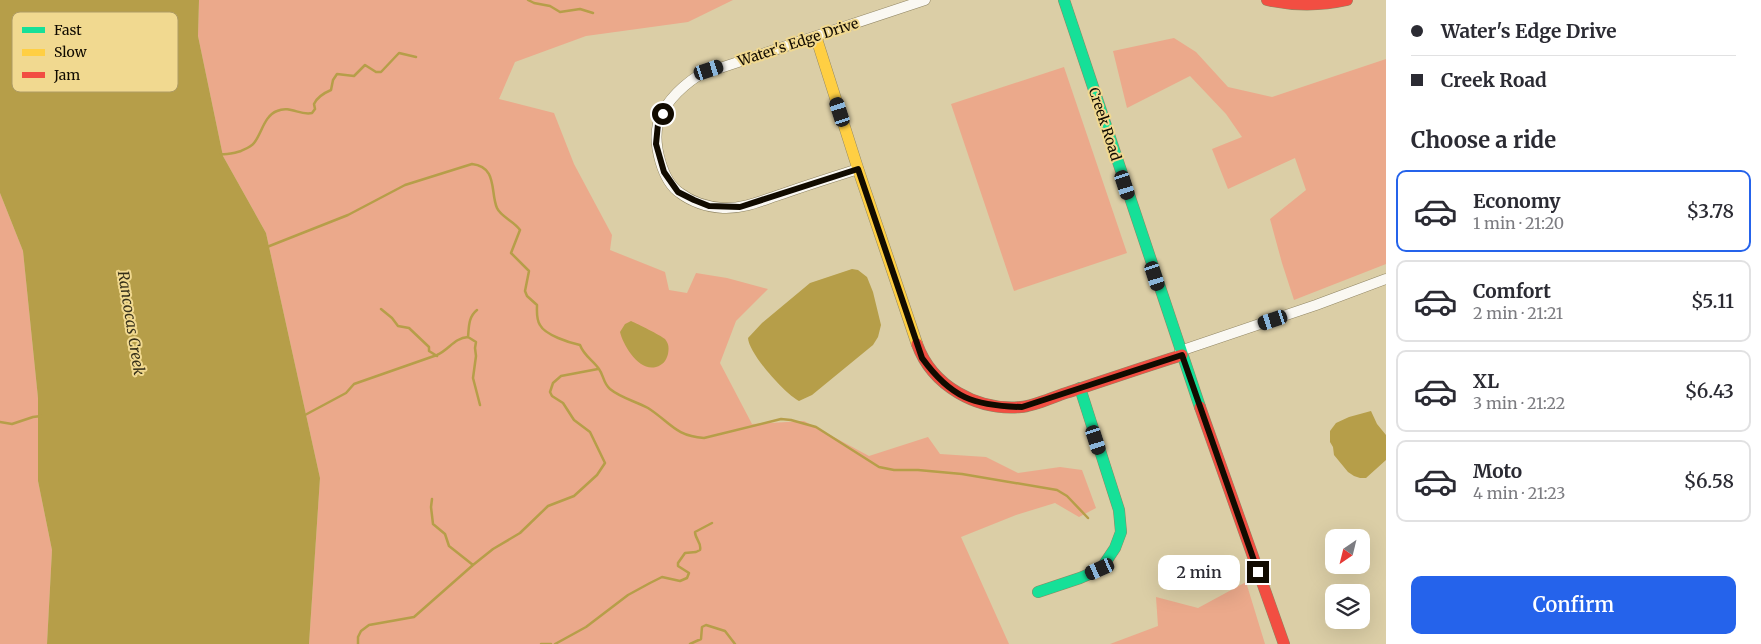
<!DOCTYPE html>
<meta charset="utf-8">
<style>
:root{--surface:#fff;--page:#f2f2f3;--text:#2b2b33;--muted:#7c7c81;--line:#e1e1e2;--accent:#2563eb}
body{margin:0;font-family:Merriweather,serif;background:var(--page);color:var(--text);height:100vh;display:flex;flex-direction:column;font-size:19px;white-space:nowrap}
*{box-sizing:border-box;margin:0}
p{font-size:16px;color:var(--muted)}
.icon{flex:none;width:28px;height:28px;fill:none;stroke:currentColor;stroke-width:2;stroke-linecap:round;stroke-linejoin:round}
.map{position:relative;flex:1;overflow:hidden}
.details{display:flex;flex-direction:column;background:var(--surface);width:375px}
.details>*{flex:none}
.hud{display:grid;align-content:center;height:110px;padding:0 25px;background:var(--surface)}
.needle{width:32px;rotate:215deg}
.tools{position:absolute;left:1325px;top:529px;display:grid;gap:10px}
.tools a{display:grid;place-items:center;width:45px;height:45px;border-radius:10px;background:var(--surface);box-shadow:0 5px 20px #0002;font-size:25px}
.end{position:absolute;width:22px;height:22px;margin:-11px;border:6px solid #110b00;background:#fff;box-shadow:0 0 0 2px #fff}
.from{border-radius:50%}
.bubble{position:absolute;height:35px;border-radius:10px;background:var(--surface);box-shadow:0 5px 20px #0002;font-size:16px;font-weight:600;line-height:35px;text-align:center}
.car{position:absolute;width:15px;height:30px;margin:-15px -8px;border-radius:6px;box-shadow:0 0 4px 1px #0007;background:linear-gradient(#222 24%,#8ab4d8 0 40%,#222 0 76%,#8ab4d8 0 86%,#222 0)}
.hud b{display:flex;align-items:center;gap:18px;height:48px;font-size:19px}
.hud b+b{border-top:1px solid var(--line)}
.hud i{width:12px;height:12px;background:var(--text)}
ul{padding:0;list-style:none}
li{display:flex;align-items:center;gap:15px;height:82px;margin:0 10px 8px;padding:0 15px;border:2px solid var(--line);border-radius:10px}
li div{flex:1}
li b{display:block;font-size:19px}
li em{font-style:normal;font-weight:600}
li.selected{border-color:var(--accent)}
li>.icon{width:45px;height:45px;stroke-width:1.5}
h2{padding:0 25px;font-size:22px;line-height:60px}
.primary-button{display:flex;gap:10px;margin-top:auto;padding:10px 25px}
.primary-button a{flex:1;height:58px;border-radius:10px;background:var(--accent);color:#fff;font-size:20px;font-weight:600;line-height:58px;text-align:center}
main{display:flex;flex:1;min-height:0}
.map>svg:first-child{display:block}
.green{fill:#eba98b}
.water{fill:#b69e49}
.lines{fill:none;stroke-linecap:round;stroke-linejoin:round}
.stream{stroke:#b69e49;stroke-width:2.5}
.street-casing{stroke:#908563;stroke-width:11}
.fast-casing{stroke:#908563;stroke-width:12}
.slow-casing{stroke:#908563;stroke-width:12}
.jam-casing{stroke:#908563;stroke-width:12}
.street{stroke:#faf8f2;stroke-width:10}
.fast{stroke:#16e098;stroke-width:11}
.slow{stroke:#ffcf43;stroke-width:11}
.jam{stroke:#f24e42;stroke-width:11}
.route{stroke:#110b00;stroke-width:6}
.labels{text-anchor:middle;stroke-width:4;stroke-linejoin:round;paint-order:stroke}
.street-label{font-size:14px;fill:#110b00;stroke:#f1d990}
.water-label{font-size:15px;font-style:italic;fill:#352f19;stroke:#f1d990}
.key{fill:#f1d990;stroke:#ae9b65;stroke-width:1}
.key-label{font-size:14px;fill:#110b00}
</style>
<main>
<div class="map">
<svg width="1386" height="644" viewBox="0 0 1386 644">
<rect width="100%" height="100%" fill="#dbcea6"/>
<path class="green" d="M199,0H733L688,22L586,36L515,62L499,99L554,113L574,164L612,235L610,250L665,272L669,290L687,293L696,273L727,278L768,289L736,321L720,363L752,424L804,421L869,456L928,437L940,454L986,457L1018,473L1060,467L1082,470L1096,508L1079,517L1055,503L1016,515L961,537L1009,644H309L320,478L266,233L223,156L198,36Z
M1174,38L1196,52L1228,87L1272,97L1386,59V264L1294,300L1282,263L1270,219L1306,190L1295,158L1228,189L1212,149L1242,137L1226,114L1190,76L1127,108L1113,51Z
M1064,67L1127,253L1014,291L951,104Z
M0,193L23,251L38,398V481L52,550L47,644H0Z
M1246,582L1265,644H1110L1158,626L1156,597L1198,608Z"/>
<path class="water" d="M0,0H199L198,36L223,156L266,233L320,478L309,644H47L52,550L38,481V398L23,251L0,193Z
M852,269L858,270L867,277L873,292L881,325L878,337L873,345L812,395L799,401C785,394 749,354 748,338L762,323L810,283Z
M631,321C638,324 660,335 665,339C669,344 669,348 668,354C666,361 663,365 656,367C639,372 623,345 620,332L625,324Z
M1371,411L1377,424L1386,435V460L1366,478H1360L1354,476L1348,472L1334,455L1333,447L1330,442V431L1336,423L1349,417Z"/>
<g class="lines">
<path class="stream" d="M528,0L534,3L550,6L560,12L580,9L593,13
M221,154C228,155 234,153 241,151C245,149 251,147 254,143C262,133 264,116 277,111C290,105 300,116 312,113L315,109L314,104C317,97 324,93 331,90L333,80L337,74L354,76L365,65L376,72H381L399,53L416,57
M267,247L348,215L405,185L472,164C498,167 490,192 497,208C501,217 514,221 520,230L511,253L529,271L525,291L527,296L537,305C537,311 536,319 540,325C545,335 570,343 580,345C584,356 593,360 599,369C604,376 603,383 610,389C621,398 635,401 648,408C670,422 675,436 704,438L781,419L791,420L816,427L879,467L894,470H918L962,474L1057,490L1067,496L1088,518
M381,309L392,318L398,326L409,328L429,347V351L437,356
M468,337C469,328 468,317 477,310
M305,415L346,393L354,384L437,355C449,350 454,338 468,337L476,342L475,348L476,356L473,378L480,405
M0,422L12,424L33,417L41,416
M432,499L431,507L433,524L445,534L449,546L473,565
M358,644V637L361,631L369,625L414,617L473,565L493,549L520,533L548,506L574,496L597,475L605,463L590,432L574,420L563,403L552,396L550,392L553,383L561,376L598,369
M541,644H551
M555,644L586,627L628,595L650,583L662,577L680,581L687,578L689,573L678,566V563L685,553L696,552L700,550C702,543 695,539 695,532L712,523
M690,644L701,639L702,627L706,625L725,631L735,644"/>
<defs>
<path id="street" d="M858,169C833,177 807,185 782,194C763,200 744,209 723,208C708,207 692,202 680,193C662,181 653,144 658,124C664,102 681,87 699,75L925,0
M1180,351L1316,305L1386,279"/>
<path id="fast" d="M1064,0L1200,407
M1038,592L1080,578L1101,569L1115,548L1121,532L1119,510L1080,388"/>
<path id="slow" d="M816,37L858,169L917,344"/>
<path id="jam" d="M1267,0C1294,6 1320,6 1347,0
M917,344C932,386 977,411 1021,407C1035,406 1055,396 1069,392C1106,380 1144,367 1182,355
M1200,407L1284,644"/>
</defs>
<use href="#street" class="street-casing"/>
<use href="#fast" class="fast-casing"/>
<use href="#slow" class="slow-casing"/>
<use href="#jam" class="jam-casing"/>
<use href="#street" class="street"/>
<use href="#fast" class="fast"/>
<use href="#slow" class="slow"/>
<use href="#jam" class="jam"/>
</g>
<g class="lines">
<path class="route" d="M663,114L658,124L656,144L664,172L678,192L694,200L709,206L740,207L858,169L922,358C951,398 974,406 1022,407L1182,355L1258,572"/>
</g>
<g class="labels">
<g class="street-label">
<text transform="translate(798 42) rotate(-18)" y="5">Water's Edge Drive</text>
<text transform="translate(1105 124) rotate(72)" y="5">Creek Road</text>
</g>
<g class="water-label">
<text transform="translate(131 323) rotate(81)" y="5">Rancocas Creek</text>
</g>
</g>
<rect x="12" y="12" width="166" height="80" rx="8" class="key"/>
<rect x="22" y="27" width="23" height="6" fill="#16e098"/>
<rect x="22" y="49" width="23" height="7" fill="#ffcf43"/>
<rect x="22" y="72" width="23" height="6" fill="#f24e42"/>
<g class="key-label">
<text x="54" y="35">Fast</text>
<text x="54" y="57">Slow</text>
<text x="54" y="80">Jam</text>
</g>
</svg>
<div class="tools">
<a><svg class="needle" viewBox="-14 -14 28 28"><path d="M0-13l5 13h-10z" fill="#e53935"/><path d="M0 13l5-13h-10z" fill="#7c7c81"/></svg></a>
<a><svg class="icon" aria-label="layers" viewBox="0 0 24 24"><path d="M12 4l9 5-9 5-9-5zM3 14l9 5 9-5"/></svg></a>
</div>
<i class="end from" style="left:663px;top:114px"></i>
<i class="end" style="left:1258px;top:572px"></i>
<div class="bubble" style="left:1158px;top:555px;width:82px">2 min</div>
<i class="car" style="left:709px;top:70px;rotate:72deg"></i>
<i class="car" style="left:840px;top:112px;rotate:342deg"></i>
<i class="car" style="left:1125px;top:185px;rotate:162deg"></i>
<i class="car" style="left:1155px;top:276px;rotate:162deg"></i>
<i class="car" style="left:1273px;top:320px;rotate:252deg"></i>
<i class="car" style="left:1096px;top:440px;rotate:162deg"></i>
<i class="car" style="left:1100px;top:569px;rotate:246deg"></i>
</div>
<section class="details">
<div class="hud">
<b><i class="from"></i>Water's Edge Drive</b>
<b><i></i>Creek Road</b>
</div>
<h2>Choose a ride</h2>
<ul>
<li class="selected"><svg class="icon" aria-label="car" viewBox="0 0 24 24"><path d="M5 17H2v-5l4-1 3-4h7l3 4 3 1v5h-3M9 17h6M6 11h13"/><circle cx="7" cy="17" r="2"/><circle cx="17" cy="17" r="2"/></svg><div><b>Economy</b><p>1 min · 21:20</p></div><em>$3.78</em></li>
<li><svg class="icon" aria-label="car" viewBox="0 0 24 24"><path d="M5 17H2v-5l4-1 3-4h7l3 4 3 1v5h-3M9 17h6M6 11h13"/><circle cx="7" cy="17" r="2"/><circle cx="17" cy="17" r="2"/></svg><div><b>Comfort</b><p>2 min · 21:21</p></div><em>$5.11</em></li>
<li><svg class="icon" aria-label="car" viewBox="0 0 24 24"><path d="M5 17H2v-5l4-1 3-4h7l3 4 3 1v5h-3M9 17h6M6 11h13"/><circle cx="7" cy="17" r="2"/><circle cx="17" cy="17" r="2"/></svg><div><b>XL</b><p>3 min · 21:22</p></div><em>$6.43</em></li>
<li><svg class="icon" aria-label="car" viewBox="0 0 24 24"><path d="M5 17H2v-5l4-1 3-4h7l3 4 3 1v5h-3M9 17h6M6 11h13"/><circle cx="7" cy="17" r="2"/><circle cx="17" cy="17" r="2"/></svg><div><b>Moto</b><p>4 min · 21:23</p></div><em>$6.58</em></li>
</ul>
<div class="primary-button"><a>Confirm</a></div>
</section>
</main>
